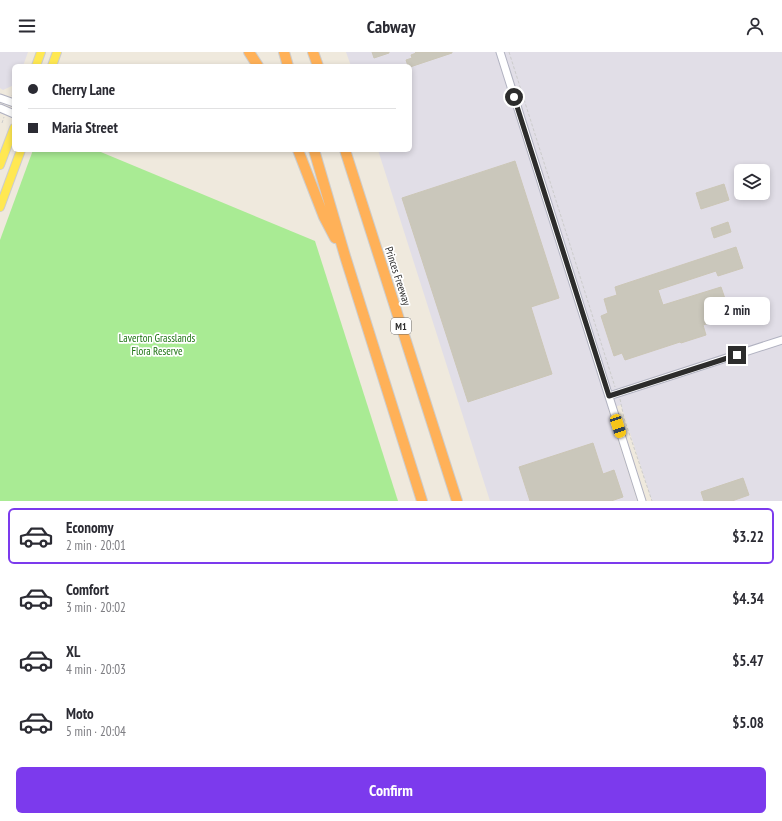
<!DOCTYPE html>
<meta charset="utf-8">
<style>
:root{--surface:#fff;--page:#f2f2f3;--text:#2b2b33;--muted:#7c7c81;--line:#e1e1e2;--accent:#7c3aed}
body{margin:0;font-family:"PT Sans Narrow",sans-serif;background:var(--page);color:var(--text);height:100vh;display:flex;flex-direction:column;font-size:15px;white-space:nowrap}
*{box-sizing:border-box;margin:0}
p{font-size:13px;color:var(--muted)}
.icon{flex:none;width:22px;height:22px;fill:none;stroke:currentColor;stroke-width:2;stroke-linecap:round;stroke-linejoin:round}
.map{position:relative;height:449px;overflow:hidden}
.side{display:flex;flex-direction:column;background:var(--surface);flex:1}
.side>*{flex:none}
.hud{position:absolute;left:12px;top:12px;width:400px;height:88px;border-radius:6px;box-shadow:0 2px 6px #0003;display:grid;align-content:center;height:88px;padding:0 16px;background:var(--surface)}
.controls{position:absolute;left:734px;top:112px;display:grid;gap:8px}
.controls a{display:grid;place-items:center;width:36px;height:36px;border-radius:6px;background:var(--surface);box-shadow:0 2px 6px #0003;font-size:20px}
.end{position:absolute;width:18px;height:18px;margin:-9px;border:5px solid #2c2c2c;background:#fff;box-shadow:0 0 0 2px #fff}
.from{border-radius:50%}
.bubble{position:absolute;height:28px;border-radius:6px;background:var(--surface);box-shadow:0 2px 6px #0003;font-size:13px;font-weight:600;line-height:28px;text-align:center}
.car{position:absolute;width:12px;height:24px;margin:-12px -6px;border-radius:5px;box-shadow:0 0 3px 1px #0007;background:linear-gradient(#f5c518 24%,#345 0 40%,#f5c518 0 76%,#345 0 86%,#f5c518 0)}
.hud b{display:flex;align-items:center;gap:14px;height:38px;font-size:15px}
.hud b+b{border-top:1px solid var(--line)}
.hud i{width:10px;height:10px;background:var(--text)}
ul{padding:7px 0 0;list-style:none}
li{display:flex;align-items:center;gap:12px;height:56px;margin:0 8px 6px;padding:0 8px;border:2px solid transparent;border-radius:6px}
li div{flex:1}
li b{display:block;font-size:15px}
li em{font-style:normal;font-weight:600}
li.on{border-color:var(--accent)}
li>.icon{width:36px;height:36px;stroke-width:1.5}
.cta{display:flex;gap:8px;margin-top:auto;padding:8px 16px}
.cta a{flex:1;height:46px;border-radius:6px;background:var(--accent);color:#fff;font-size:16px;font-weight:600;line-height:46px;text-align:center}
header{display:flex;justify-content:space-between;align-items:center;height:52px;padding:0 16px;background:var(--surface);font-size:18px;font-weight:600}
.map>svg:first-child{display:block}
.industrial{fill:#e1dee7;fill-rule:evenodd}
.green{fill:#a9eb94}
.building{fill:#cac7bb;stroke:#cbc6b6}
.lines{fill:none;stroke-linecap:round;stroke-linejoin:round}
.minor-casing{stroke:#b1b2c1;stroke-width:9}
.major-casing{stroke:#ccc;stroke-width:10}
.highway-casing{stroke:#ccc;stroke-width:12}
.path{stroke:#ccc;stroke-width:1;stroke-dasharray:3 2;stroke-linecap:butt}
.minor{stroke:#fff;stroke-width:7}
.major{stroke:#ffe852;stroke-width:8}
.highway{stroke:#ffb158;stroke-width:10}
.route{stroke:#2c2c2c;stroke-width:5}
.labels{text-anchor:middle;stroke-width:3.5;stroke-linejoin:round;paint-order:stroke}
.shield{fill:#fff;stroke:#6b6b6b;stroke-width:1}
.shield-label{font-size:10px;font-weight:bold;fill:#2c2c2c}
.street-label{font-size:11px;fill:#2c2c2c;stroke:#fff}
.park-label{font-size:11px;fill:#1d7312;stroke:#fff}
</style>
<header><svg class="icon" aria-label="menu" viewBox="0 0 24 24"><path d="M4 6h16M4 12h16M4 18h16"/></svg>Cabway<svg class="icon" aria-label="person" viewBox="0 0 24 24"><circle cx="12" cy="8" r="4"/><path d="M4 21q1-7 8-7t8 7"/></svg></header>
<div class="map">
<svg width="782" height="449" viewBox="0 0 782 449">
<rect width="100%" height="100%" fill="#efe9dd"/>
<path class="industrial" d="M0,0H28L23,14H14V33L3,38L0,36Z
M346,0H782V449H652L621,353L608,357L637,449H490L378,98H410V14H351ZM741,119H763V141H741Z"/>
<path class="green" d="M33,98H96L315,189L398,449H0V188Z"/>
<path class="building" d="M372,0H389V1L374,6Z
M415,0H452V1L410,15V14H408L406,8L412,6L411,3L416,1Z
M515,109L559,246L531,255L552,322L468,350L402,146Z
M724,132L729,148L701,157L696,141Z
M728,170L731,180L714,186L711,176Z
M736,195L743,216L718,224L716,219L658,238L663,253L721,235L731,264L703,273L706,283L681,291L680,290L625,308L622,301L614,304L601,264L608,261L604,247L617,243L615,235Z
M593,391L603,422L614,418L623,445L611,449H530L519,415Z
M743,426L749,443L732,449H704L701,440Z"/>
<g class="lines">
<defs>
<path id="minor" d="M500,0L642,449
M0,46L14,51
M0,56L14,62
M609,344L782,288"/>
<path id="major" d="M36,14L41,0
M52,14L57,0
M0,113L14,76
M0,155L21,98"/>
<path id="highway" d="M249,0L258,14
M284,0L288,14
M313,0L318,14
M298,98L324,165L335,186
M314,98L345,204L361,255L422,449
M345,98L457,449"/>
</defs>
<use href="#minor" class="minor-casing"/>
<use href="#major" class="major-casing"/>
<use href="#highway" class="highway-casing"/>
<path class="path" d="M509,0L615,335
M12,44L14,39
M2,71L4,65
M620,347L624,366L652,449"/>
<use href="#minor" class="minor"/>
<use href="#major" class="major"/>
<use href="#highway" class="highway"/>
</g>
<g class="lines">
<path class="route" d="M514,45L609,344L737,303"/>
</g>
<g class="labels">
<rect class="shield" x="391" y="266" width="20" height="16" rx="3"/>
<g class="shield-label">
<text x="401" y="278">M1</text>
</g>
<g class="street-label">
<text transform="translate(398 224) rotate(72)" y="4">Princes Freeway</text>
</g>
<g class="park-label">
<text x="157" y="290">Laverton Grasslands<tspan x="157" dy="13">Flora Reserve</tspan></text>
</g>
</g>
</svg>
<div class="controls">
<a><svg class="icon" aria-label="layers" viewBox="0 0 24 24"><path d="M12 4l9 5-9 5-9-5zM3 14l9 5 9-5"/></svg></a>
</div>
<i class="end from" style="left:514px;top:45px"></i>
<i class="end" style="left:737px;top:303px"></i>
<div class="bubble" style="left:704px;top:245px;width:66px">2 min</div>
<i class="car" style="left:618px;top:374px;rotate:162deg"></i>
<div class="hud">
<b><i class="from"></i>Cherry Lane</b>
<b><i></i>Maria Street</b>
</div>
</div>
<section class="side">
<ul>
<li class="on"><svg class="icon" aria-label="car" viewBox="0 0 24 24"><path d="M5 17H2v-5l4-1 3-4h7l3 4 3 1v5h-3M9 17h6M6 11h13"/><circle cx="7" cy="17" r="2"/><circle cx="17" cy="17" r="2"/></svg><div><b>Economy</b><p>2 min · 20:01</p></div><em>$3.22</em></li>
<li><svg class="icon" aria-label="car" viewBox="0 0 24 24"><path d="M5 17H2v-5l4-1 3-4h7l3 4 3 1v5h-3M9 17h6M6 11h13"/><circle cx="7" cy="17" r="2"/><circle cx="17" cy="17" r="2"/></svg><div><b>Comfort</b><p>3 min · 20:02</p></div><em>$4.34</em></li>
<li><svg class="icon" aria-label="car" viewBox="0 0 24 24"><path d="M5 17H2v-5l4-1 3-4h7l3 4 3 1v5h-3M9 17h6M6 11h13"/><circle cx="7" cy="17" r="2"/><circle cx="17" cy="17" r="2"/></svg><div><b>XL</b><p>4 min · 20:03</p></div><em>$5.47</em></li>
<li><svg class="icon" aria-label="car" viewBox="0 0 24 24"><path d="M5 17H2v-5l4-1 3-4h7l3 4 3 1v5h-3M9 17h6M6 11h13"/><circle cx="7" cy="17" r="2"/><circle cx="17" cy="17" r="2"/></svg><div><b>Moto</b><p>5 min · 20:04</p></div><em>$5.08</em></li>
</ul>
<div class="cta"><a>Confirm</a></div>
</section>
